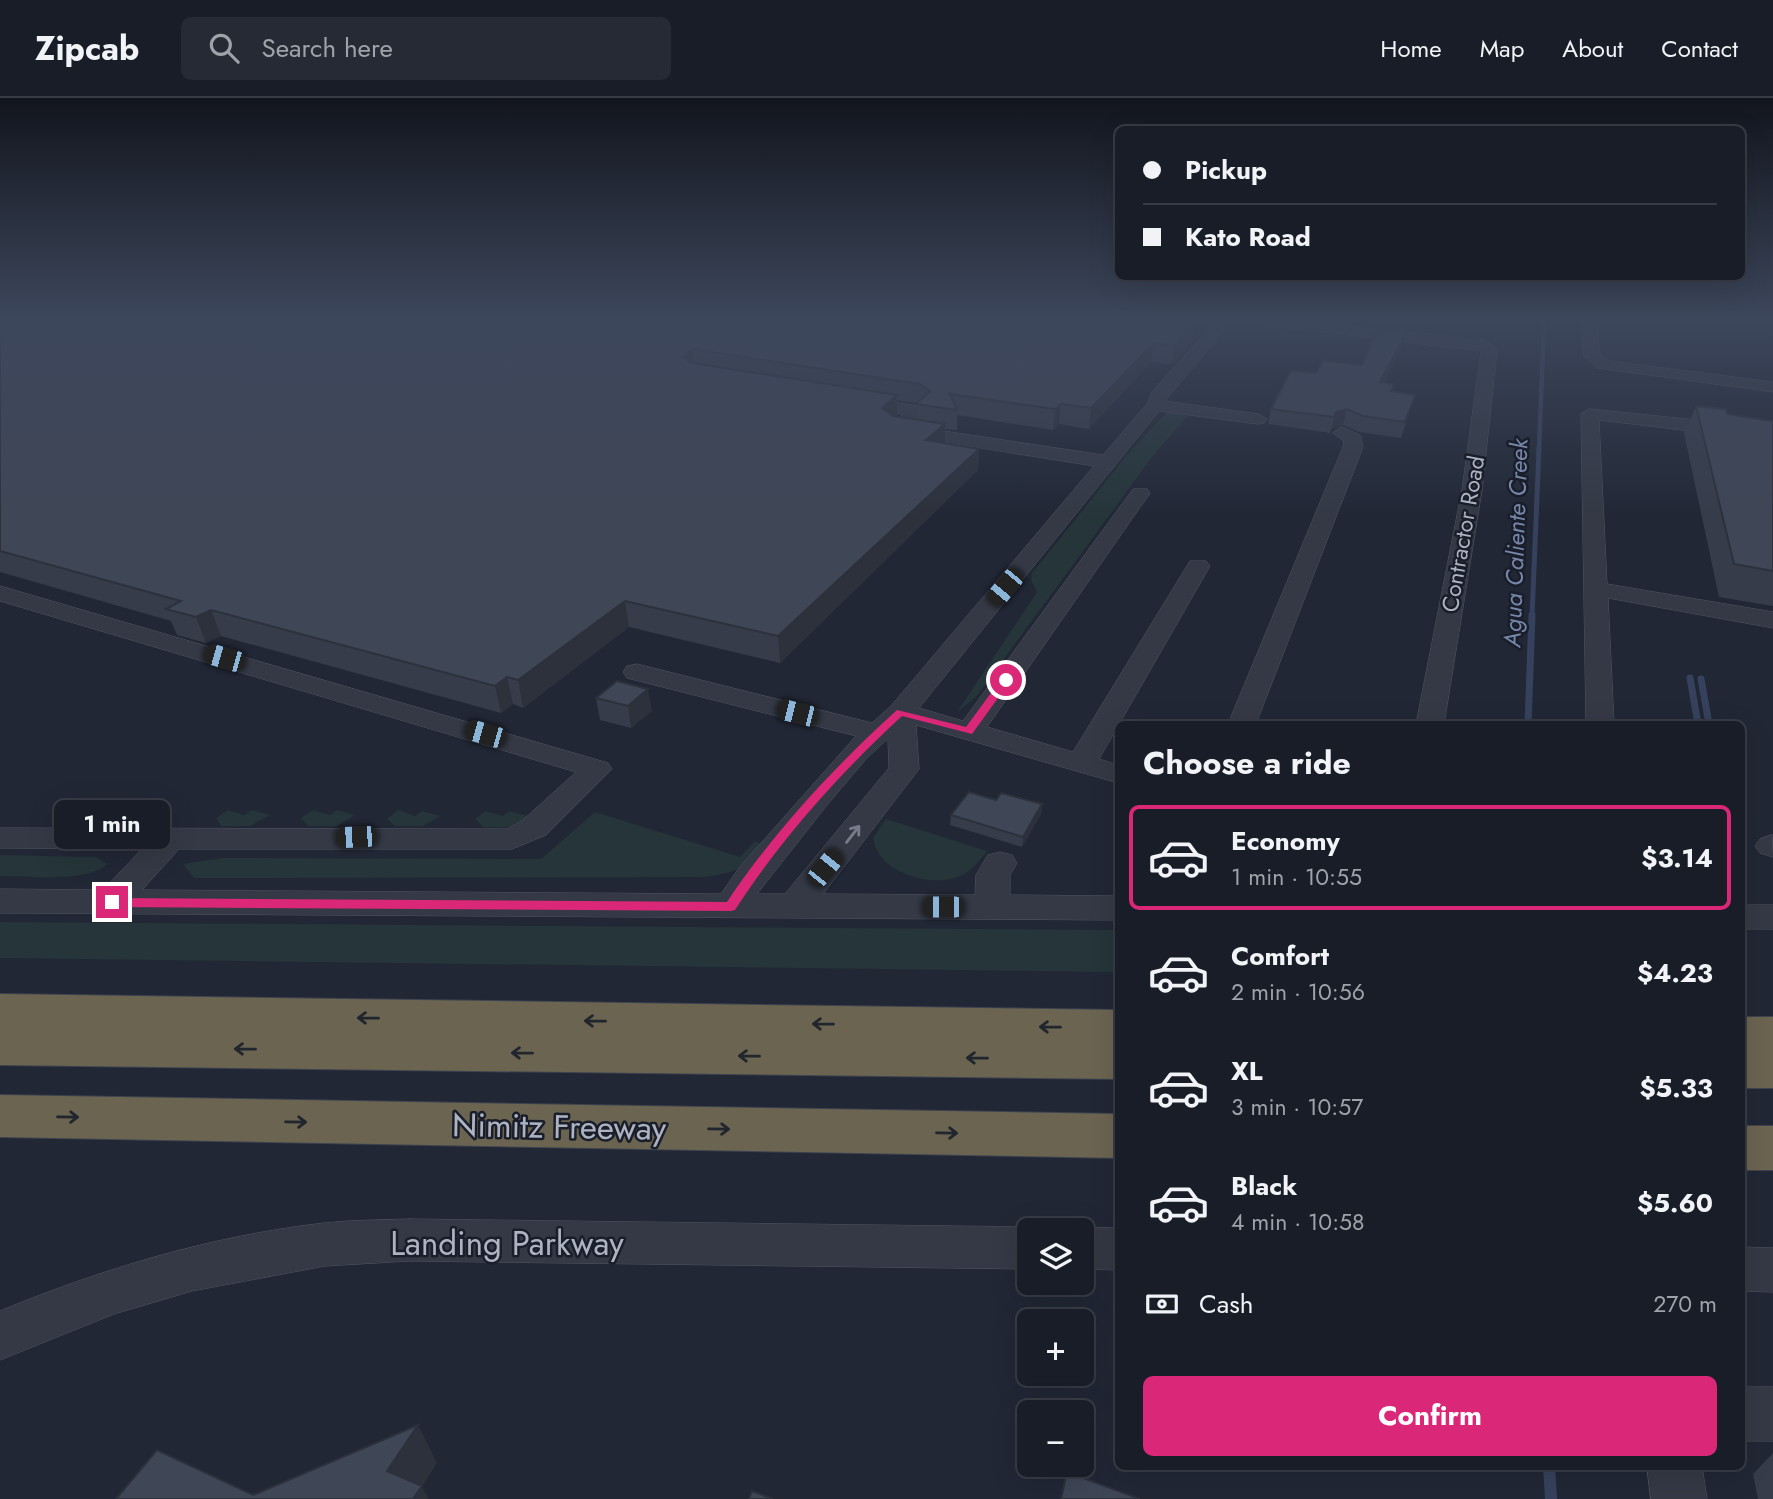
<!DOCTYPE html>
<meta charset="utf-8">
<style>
:root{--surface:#191d28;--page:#262a34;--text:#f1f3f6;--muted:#9fa2a8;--line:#373b45;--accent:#db2777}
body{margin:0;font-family:Jost,sans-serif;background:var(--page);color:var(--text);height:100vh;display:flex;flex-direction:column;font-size:26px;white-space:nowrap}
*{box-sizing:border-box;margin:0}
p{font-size:23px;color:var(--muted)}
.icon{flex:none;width:38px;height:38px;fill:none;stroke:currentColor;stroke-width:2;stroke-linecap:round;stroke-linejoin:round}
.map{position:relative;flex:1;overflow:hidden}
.drawer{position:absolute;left:1115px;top:623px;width:630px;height:749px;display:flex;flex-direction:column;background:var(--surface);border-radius:10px;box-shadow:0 7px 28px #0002,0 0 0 2px var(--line)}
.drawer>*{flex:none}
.hud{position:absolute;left:1115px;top:28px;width:630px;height:154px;border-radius:10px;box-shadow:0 7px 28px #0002,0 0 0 2px var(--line);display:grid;align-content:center;height:154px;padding:0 28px;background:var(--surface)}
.buttons{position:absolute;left:1017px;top:1120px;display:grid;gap:14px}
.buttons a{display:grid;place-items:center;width:77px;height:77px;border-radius:10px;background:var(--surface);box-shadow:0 7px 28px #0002,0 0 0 2px var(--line);font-size:35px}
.end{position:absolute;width:32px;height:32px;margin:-16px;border:9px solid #db2777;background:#fff;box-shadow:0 0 0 4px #fff}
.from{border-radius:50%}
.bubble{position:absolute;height:49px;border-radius:10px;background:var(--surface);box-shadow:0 7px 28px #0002,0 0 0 2px var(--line);font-size:23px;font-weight:700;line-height:49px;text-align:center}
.car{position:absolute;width:21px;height:42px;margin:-21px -10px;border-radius:9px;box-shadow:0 0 5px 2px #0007;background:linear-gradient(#222 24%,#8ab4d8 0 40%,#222 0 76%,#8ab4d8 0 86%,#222 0)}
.hud b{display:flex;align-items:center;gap:24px;height:66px;font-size:26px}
.hud b+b{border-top:2px solid var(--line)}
.hud i{width:18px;height:18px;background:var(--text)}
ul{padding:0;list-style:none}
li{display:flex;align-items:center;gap:21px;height:105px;margin:0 14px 10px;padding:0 14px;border:4px solid transparent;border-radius:10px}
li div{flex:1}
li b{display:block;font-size:26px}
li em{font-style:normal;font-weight:700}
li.active{border-color:var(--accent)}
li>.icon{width:63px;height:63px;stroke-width:1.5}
h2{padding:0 28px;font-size:32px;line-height:84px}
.pay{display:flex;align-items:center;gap:18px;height:77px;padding:0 28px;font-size:26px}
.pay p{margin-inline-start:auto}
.cta{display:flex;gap:14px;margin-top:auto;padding:14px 28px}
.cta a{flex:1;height:80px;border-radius:10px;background:var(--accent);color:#fff;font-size:28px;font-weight:700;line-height:80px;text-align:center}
header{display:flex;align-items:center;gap:42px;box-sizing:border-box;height:98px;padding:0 35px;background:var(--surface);border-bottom:2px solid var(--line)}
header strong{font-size:33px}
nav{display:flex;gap:38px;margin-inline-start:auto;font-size:24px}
.search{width:490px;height:63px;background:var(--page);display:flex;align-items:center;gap:18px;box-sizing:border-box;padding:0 24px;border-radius:10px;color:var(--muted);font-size:26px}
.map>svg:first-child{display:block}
.green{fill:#253539}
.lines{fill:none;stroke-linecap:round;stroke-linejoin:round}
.stream-far3{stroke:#36425d;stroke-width:4.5}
.stream-far2{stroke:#36425d;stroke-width:5}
.stream-far1{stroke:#36425d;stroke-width:7}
.stream{stroke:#36425d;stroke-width:12}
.minor-casing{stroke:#515663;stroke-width:1}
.highway-casing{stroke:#3e4350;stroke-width:2}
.minor{fill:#343945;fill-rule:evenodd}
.highway{fill:#6b6451;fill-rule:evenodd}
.wall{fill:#363c4a;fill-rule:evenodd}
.shaded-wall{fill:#2c313c}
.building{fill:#3f4656;stroke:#2c313c;stroke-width:2}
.oneway{stroke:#777c8a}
.oneway2{stroke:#21252e}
.route{fill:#db2777}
.labels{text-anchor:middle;stroke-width:5;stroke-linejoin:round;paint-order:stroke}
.far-street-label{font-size:23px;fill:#aeb3c2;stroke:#191e2a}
.far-water-label{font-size:24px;font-style:italic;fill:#7787aa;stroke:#191e2a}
.near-street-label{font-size:33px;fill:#aeb3c2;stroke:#191e2a}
</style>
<header>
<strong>Zipcab</strong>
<div class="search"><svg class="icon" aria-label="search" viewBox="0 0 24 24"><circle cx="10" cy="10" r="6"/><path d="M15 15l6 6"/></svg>Search here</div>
<nav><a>Home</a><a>Map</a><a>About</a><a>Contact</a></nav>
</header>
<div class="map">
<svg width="1773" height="1401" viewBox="0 0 1773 1401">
<rect width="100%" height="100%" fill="#212735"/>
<path class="green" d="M1168,313L1188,318L1155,355L976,599L957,614L1037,494L1031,482L1032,475L1131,352Z
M228,712L244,717L252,712L270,717L250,728H221L216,720Z
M313,712L330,717L337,712L355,717L337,728H308L301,720Z
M398,712L415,718L422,713L441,718L423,728H395L387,721Z
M485,713L503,718L509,713L528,718C515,731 501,730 483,729L475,721Z
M595,714L740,759L755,743L761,746C747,772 733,775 704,779L194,780L183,766L222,760L541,761Z
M886,721L981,751L987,753C979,763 971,774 958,779C930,790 877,774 873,740Z
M0,757L96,759L107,766C88,785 26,778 0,778Z
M0,824L1118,832V874L0,860Z"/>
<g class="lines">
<path class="stream-far3" d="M1539,352L1544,223"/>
<path class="stream-far2" d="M1532,519L1539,350"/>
<path class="stream-far1" d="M1690,580L1698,626
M1701,581L1709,626
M1528,626L1532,517"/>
<path class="stream" d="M1549,1368L1551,1401"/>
<defs>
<path id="minor" d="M1217,223H1232L1165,303L1258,316L1267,321L1264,325L1258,326L1159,313L919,610L963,623L1133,391H1147L1150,395L987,629L1073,654L1190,463H1206L1210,468L1099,661L1118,667V685L916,627L919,671L823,796L975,797L976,777L988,757L1000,754L1012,757L1017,765L1010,777V797L1118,798V822L0,815V791L103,792L142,751L0,750V730L507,731L522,723L576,674L0,503V488L608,665L612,671L546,737L512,751H179L142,792L721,796L739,770L856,638L627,580L623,574L627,568L637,566L872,625L891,608L1094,368L887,335L885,331L903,316L850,307L847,303L850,299L856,298L924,309L927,313L910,328L1103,357L1147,306L1152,294ZM888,641L889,670L785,796H757L827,707L866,661Z
M1257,223H1302L1484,242L1489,244L1497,252L1482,392L1444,626H1416L1462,392L1481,253L1264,227Z
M1582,223H1596L1600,256L1609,263L1773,284V294L1598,270L1584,258Z
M1590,311L1715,324L1773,338V350L1715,336L1599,322L1607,486L1773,514V530L1608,500L1614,626H1586L1581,316Z
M1342,329L1360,337L1363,349L1256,626H1228L1343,349L1344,343L1333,335Z
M1772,737L1773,759L1760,755L1755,748L1760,741Z
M1741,807H1773V831H1741Z
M409,1121L1029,1129L1039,1132H1029V1171L409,1163L325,1168L192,1193L114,1216L0,1262V1213C104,1170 212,1138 324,1125C352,1122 381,1122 409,1121Z
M1082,1129L1118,1130V1172L1082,1171V1132H1072Z
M1741,1149L1773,1150V1194L1741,1193Z
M1741,1289H1773V1343H1741Z
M1647,1368H1702L1707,1401H1651Z"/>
<path id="highway" d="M0,896L1118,912V981L0,967Z
M1741,919H1773V990H1741Z
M0,997L1118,1016V1060L0,1039Z
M1741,1028H1773V1072H1741Z"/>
</defs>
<use href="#minor" class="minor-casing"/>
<use href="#highway" class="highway-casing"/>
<use href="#minor" class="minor"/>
<use href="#highway" class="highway"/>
</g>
<path class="wall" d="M0,223L1192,243L1171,266L1151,264L1089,331L1059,326L1053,332L957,317V332L945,331V345L979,351L978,372L780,565L629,529L523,610L513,606L501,615L221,538L206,545L177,537L171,523L0,474ZM897,302L917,305L916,322L896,319L897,318Z
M1403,246L1384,285L1394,286L1392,294L1415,297L1401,340L1359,334L1343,327L1332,330L1330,335L1268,326L1271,311Z
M1696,308L1728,316L1773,323V508L1719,499L1684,335Z
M596,600L652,613L631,630L600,622Z
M996,702L1042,706L1041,716L1022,749L950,727L951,717Z
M1773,1355V1401H1758L1753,1376Z"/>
<path class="shaded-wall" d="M1194,225L1192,243L1171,266L1174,248Z
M1407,233L1403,246L1377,299L1380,284Z
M1154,245L1151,264L1089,331L1091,310Z
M692,251L694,270L683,259Z
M897,297V318L882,331V310Z
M1061,306L1059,326L1053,332L1055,311Z
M1347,311L1343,327L1332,330L1330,335L1336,314Z
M945,326V347L926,342Z
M979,351L978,372L780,565L778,538Z
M625,503L629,529L523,610L518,582Z
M211,512L221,538L206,545L196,519Z
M507,579L513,606L501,615L495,588Z
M648,591L652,613L631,630L628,608Z
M1042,706L1041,716L1022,749L1023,739Z
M418,1327L437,1365L422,1389L429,1401H403L387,1373Z"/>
<path class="building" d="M0,223H1178L1194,225L1174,248L1154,245L1091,310L1061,306L1055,311L950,296L957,312L916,306L930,293L919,286L692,251L683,259L693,265L897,297L882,310L893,318L945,326L926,342L979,351L778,538L625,503L518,582L507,579L495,588L211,512L196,519L166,511L181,503L0,453Z
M1378,232L1407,233L1380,284L1394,286L1391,293L1415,297L1405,324L1363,318L1347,311L1336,314L1334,319L1271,311L1291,272L1316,275L1323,262L1362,267Z
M1696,308L1726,311L1728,316L1773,323V473L1734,466Z
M617,583L648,591L628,608L596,600Z
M969,694L996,702L1001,695L1042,706L1023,739L951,717Z
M418,1327L387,1373L422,1388L413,1401H116L157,1352L253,1397Z
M1067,1374L1140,1401H1061Z
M752,1393L773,1401H749Z"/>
<defs><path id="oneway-shaft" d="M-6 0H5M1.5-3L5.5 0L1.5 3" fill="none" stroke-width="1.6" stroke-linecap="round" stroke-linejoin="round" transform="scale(1.75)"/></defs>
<use class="oneway" href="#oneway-shaft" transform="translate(853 736) rotate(-52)"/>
<g class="oneway2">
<use href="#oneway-shaft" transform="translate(368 920) rotate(-179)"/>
<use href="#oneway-shaft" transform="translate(595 923) rotate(-179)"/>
<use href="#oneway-shaft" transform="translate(823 926) rotate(-179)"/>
<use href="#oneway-shaft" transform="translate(1050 929) rotate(-179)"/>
<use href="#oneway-shaft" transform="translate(245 951) rotate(-179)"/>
<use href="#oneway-shaft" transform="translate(522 955) rotate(-179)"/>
<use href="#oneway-shaft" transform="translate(749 958) rotate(-179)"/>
<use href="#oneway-shaft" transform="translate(977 960) rotate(-179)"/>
<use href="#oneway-shaft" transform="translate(68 1019) rotate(1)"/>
<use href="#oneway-shaft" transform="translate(296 1024) rotate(1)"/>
<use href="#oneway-shaft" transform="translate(719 1031) rotate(1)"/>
<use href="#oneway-shaft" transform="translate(947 1035) rotate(1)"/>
</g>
<linearGradient id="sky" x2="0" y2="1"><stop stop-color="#12151d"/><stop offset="0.53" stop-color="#3d475c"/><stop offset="1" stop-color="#3d475c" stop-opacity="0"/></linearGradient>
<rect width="1773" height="419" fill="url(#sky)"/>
<path class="route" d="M1002,580L1011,582L972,636L902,618C841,674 780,742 735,812L731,813L112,809L106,804L112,800L727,804C773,735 835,668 897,612L966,629Z"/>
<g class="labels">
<g class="far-street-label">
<text transform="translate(1463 436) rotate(-80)" y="8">Contractor Road</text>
</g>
<g class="far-water-label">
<text transform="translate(1516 445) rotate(-88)" y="8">Agua Caliente Creek</text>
</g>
<g class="near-street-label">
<text transform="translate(559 1028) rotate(1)" y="12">Nimitz Freeway</text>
<text x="507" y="1157">Landing Parkway</text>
</g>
</g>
</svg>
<div class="buttons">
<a><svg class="icon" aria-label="layers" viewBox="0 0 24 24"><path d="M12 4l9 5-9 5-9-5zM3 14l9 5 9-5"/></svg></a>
<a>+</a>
<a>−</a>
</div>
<i class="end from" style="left:1006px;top:582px"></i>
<i class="end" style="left:112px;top:804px"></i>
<div class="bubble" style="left:54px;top:702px;width:116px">1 min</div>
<i class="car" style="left:1005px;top:489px;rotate:220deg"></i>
<i class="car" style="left:224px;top:560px;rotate:286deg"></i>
<i class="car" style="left:797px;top:615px;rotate:284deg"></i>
<i class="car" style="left:485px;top:636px;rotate:286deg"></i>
<i class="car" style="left:356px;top:739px;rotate:268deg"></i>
<i class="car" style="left:825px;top:770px;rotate:39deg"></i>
<i class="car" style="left:943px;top:809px;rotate:270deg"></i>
<div class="hud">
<b><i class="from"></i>Pickup</b>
<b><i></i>Kato Road</b>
</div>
<section class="drawer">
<h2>Choose a ride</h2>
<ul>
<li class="active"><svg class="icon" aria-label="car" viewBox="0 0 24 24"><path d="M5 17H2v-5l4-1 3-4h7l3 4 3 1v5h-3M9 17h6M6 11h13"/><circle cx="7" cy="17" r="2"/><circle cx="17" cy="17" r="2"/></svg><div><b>Economy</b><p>1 min · 10:55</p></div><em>$3.14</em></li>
<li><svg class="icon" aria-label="car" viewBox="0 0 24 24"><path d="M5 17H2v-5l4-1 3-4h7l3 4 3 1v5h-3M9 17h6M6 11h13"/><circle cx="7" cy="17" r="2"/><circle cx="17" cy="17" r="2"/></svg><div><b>Comfort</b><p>2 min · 10:56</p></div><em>$4.23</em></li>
<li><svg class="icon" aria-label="car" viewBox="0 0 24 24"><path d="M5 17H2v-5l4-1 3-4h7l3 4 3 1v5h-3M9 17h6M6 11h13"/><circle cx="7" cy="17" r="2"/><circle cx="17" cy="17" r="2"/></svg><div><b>XL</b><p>3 min · 10:57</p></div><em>$5.33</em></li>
<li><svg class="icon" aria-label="car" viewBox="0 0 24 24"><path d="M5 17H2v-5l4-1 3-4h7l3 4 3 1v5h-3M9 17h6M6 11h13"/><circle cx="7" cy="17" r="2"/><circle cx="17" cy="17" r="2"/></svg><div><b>Black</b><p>4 min · 10:58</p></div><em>$5.60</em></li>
</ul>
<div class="pay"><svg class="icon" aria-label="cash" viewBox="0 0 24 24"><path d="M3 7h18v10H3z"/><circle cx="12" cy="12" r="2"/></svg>Cash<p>270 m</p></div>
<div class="cta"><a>Confirm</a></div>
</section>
</div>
